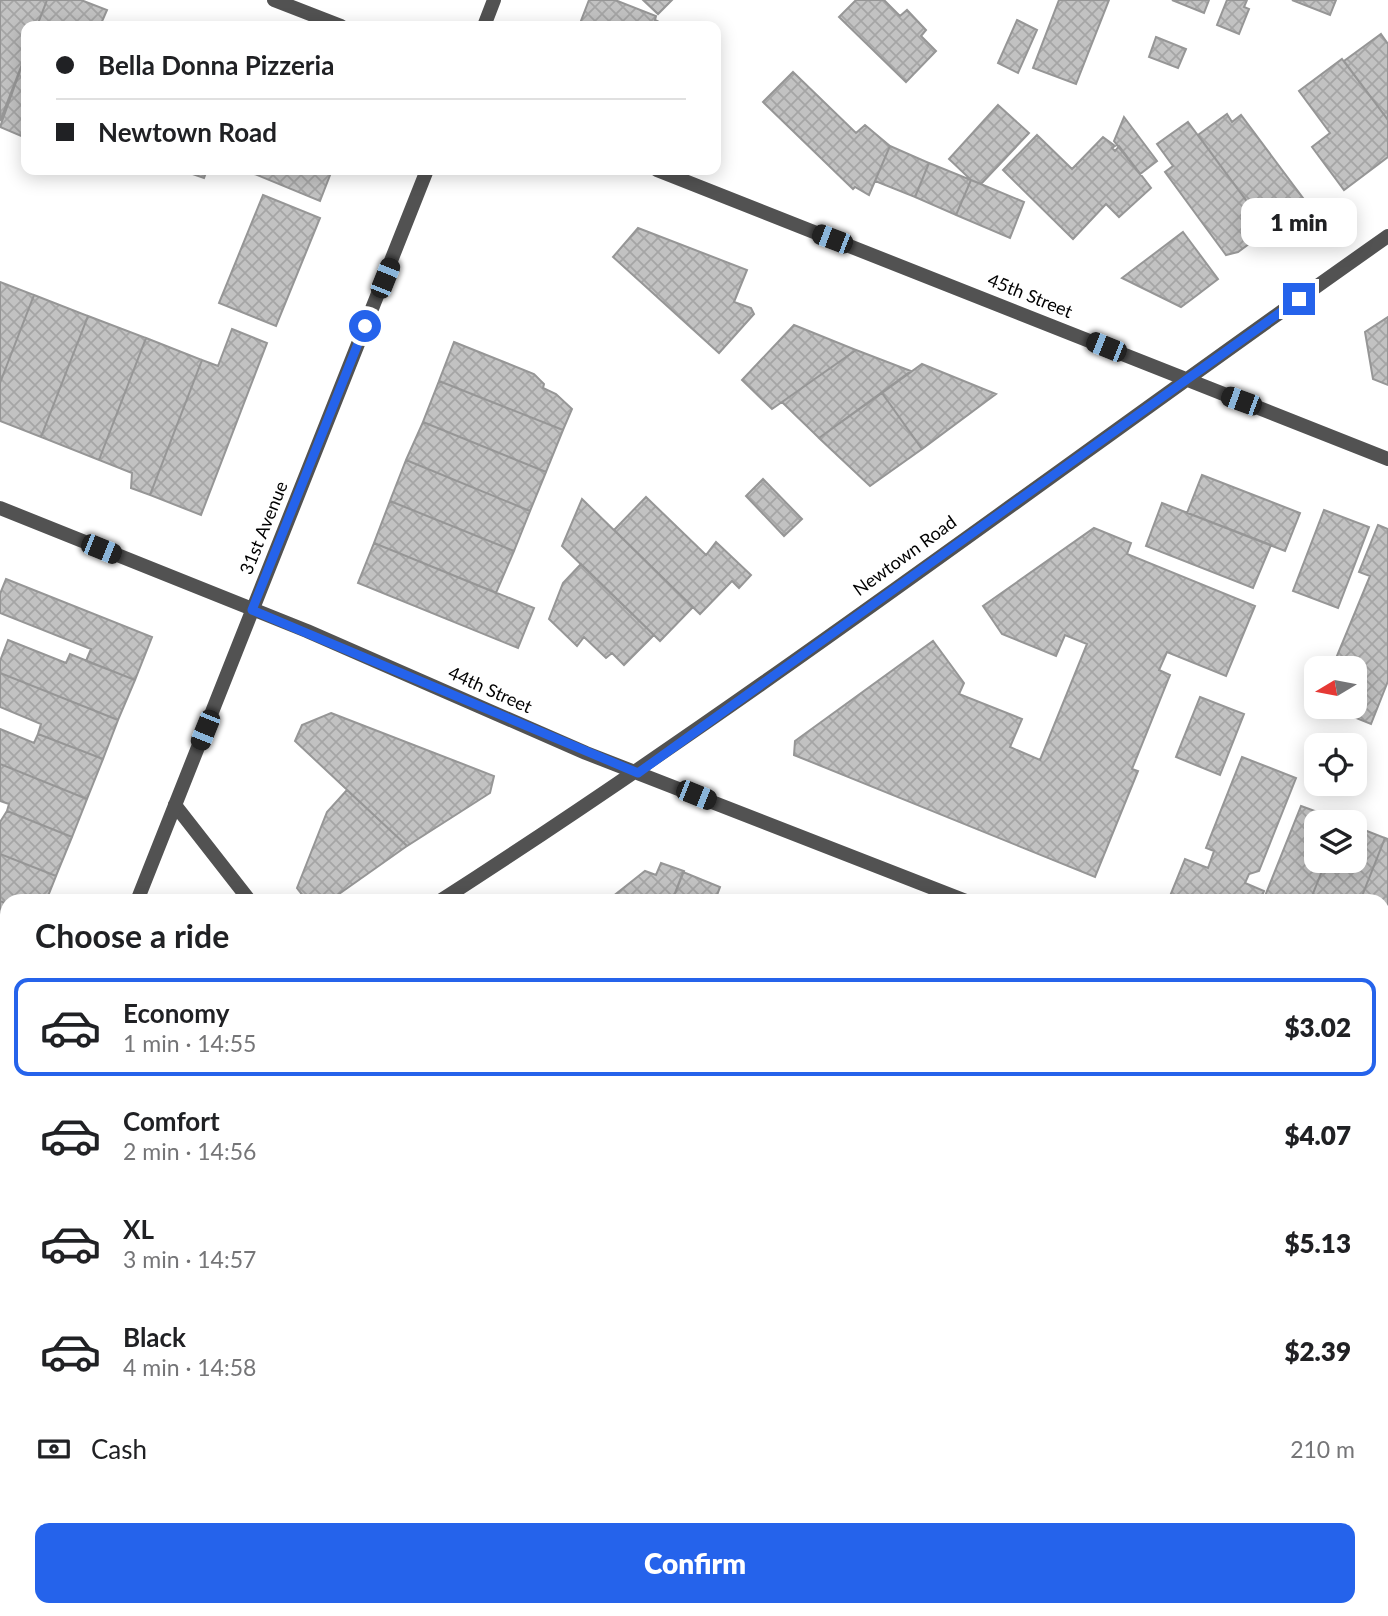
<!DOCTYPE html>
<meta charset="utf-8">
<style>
:root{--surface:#fff;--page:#f2f2f2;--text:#202124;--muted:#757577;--line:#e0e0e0;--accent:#2563eb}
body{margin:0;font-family:Lato,sans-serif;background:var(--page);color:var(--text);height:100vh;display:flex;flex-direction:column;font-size:26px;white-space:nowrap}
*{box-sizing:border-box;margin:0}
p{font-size:23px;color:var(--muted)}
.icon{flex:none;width:38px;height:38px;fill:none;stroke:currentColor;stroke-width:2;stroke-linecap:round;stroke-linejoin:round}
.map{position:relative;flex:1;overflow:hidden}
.drawer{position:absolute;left:0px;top:894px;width:1390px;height:723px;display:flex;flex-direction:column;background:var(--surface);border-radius:21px 21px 0 0;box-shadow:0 4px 18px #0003}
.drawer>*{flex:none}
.hud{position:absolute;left:21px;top:21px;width:700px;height:154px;border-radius:14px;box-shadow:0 4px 18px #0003;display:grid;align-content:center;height:154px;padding:0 35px;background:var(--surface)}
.needle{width:46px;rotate:260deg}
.controls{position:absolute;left:1304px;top:656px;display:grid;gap:14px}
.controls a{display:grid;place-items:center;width:63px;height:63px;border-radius:14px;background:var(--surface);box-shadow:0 4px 18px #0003;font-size:35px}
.end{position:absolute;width:32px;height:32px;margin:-16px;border:9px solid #2563eb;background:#fff;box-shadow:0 0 0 4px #fff}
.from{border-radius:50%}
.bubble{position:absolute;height:49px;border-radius:14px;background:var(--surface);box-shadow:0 4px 18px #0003;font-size:23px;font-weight:800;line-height:49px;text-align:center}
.car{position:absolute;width:21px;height:42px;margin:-21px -10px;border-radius:9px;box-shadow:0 0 5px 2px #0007;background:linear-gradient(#222 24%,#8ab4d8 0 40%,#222 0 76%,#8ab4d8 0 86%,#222 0)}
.hud b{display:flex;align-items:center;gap:24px;height:66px;font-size:26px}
.hud b+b{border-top:2px solid var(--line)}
.hud i{width:18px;height:18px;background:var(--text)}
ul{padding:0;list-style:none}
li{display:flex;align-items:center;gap:21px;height:98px;margin:0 14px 10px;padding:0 21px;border:4px solid transparent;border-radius:14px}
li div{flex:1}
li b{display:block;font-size:26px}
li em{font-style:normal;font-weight:800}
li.current{border-color:var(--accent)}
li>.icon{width:63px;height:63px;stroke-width:1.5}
h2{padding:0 35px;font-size:32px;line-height:84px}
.pay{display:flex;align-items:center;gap:18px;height:77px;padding:0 35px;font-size:26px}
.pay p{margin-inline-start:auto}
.primary-button{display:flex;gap:14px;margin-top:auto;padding:14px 35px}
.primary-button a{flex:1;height:80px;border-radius:14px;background:var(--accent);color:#fff;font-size:28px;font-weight:800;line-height:80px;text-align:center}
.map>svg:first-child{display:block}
.building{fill:url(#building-cross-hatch);stroke:#969696;stroke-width:2}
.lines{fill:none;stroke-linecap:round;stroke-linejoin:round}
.service{stroke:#525252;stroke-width:14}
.minor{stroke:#525252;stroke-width:14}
.tertiary{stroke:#525252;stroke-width:14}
.route{stroke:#2563eb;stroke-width:9}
.labels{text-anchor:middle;stroke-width:5;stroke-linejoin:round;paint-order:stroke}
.street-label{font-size:18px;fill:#000;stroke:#fff}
</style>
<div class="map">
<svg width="1388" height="1616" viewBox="0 0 1388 1616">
<defs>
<pattern id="building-cross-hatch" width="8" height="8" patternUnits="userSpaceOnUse" patternTransform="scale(1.75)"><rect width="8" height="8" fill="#c2c2c2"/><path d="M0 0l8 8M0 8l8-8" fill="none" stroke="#a5a5a5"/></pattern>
</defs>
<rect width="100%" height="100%" fill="#fff"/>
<path class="building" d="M0,0H47L37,26H26V54L0,121Z
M47,0H81L107,10L100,26H37Z
M589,0H615L656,16L655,20L659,22L657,26H579Z
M643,0H672L658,14Z
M856,0H884L900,16L907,10L926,30L921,36L936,51L906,82L839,17Z
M1059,0H1109L1076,84L1033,68Z
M1172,0H1209L1204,13Z
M1227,0H1247L1244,7L1249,9L1239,34L1217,25Z
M1292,0H1336L1330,15Z
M1017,20L1037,30L1018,73L998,63Z
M1381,34L1388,44V120L1344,61Z
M1156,37L1186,49L1178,68L1149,57Z
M26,54V138L0,127Z
M1342,59L1388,120V157L1344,190L1312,147L1330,133L1299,91Z
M793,72L856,133L865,125L890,146L869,195L855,187L853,189L763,102Z
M998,105L1029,133L981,184L971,180L949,159Z
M1227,114L1232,122L1241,115L1309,206L1271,234L1198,135Z
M1124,117L1157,161L1140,174L1114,141Z
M1188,122L1265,226L1251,235L1249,244L1238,252L1226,255L1165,172L1173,166L1157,144Z
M1037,135L1072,169L1103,137L1115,146L1112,148L1115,151L1119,146L1151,188L1119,217L1106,204L1073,239L1003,170Z
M890,146L929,163L915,197L875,181Z
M929,163L971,180L956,215L915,197Z
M181,170H207L204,178Z
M245,170H332L320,201Z
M971,180L1024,202L1010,238L956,215Z
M263,195L320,218L276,326L219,303Z
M638,228L747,270L734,302L751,308L754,314L719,353L613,257Z
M1183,232L1218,279L1192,299L1181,307L1122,278Z
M0,282L34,295L0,383Z
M34,295L88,316L41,437L0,421V383Z
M88,316L146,338L99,460L41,437Z
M1388,317V385L1373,379L1365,332Z
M794,325L856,350L772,409L742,380Z
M232,329L267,343L201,515L150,495L202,360L218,366Z
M146,338L202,360L150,495L131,488L132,473L99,460Z
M454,342L534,374L544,384L543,388L556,394L572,409L563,430L439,381Z
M856,350L911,371L819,438L782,402Z
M922,364L996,394L922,449L882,393Z
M439,381L563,430L546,472L423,422Z
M882,393L922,449L870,486L819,438Z
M423,422L546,472L530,511L406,460Z
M406,460L530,511L514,551L390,501Z
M1202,475L1300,513L1285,551L1187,513Z
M763,479L802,519L784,536L746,496Z
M646,497L706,555L716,542L751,575L739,588L732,581L700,614L614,530Z
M582,499L693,607L660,641L562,546Z
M390,501L514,551L496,593L374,543Z
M1162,503L1271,545L1253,588L1146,546Z
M1324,510L1369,527L1338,608L1293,591Z
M1378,525L1388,529V681L1371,724L1329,707H1354V668H1332L1370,576L1359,572Z
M1094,528L1131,543L1127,554L1255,606L1226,676L1167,652L1159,670L1170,675L1132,769L1138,771L1095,877L794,755L795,741L933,641L964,683L959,694L1022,719L1010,747L1040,760L1087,644L1065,635L1056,656L1002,634L983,606Z
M374,543L534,608L518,648L358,583Z
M581,564L654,635L624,665L612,653L606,658L584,637L577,646L549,619L563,583Z
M6,579L152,637L135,680L86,661L91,649L0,613V594Z
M8,640L66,663L70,654L135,680L118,720L0,673V661Z
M0,673L118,720L103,759L38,734L41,724L0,707Z
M1200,697L1244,714L1220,775L1176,757Z
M331,713L494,776L490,793L407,846L295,741L302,725Z
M0,729L34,743L38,734L103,759L87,799L0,764Z
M1242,757L1296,778L1259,871L1249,874L1245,883L1264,891L1260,901H1168L1185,859L1208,868L1214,851L1206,848Z
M0,764L87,799L72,837L7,811L9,804L0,801Z
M347,790L407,846L329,901H307L297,888L327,812Z
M1301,806L1342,821L1316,822V861H1326L1310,901H1263Z
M7,811L72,837L56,876L0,854V822Z
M1354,826L1385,838L1360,901H1310L1326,861H1354Z
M1385,838L1388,839V958L1382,972V901H1360Z
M0,854L56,876L46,901L7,904L0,901Z
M661,863L684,871L672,901H607L645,871L656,875Z
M683,872L720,887L716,898L723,901H672Z
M0,901L7,904V948L0,945Z
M0,945L7,948V993L0,991Z
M0,991L7,993L0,1017Z
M1388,1247V1279L1382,1277V1261Z
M1382,1451L1388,1453V1519L1382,1533Z
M1388,1519V1579L1382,1576V1533Z
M0,1523L7,1525V1610H64L79,1616H0Z
M129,1610H177L174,1616H127Z
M177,1610H222L220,1616H174Z
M222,1610H269L267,1616H220Z
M269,1610H309L314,1612L312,1616H267Z
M374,1610H420L417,1616H389Z
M420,1610H479L476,1616H417Z
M481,1610H525L522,1616H496Z
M554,1610H592L595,1611L593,1616H552Z
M725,1610H771L768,1616H733L724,1613Z
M771,1610H816L814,1616H768Z
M840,1610H888L885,1616H838Z
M888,1610H939L937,1616H885Z
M948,1610H998L995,1616H945Z
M1011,1610H1060L1058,1616H1009Z"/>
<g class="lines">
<path class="service" d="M175,805L250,901"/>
<path class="minor" d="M274,0L341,26
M657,170L1388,459
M0,508L307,631L586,753L966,901
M440,901C765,692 1072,458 1388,236
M1382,1065L1388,1067
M0,1124L7,1127
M0,1160L7,1157
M1237,1610L1252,1616"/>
<path class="tertiary" d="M484,26L494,0
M137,901L427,170
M0,1236L7,1219"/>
</g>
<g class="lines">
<path class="route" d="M365,326L252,610L638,773L1299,299"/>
</g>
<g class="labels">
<g class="street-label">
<text transform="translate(1030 296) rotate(22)" y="6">45th Street</text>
<text transform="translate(264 528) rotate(-68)" y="6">31st Avenue</text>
<text transform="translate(905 556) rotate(-36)" y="6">Newtown Road</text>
<text transform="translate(490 690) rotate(24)" y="6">44th Street</text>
</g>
</g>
</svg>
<div class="controls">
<a><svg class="needle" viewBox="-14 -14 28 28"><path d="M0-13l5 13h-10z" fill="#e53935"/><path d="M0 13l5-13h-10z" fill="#757577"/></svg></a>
<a><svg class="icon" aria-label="locate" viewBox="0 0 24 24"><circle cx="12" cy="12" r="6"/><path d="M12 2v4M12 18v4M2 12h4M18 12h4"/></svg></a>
<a><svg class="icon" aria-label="layers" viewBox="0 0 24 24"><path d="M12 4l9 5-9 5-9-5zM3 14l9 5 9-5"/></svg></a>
</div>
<i class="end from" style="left:365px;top:326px"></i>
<i class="end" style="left:1299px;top:299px"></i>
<div class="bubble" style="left:1241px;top:198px;width:116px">1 min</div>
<i class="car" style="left:832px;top:239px;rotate:291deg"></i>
<i class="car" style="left:385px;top:278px;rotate:22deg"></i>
<i class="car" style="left:1106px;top:347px;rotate:292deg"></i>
<i class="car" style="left:1241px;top:401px;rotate:290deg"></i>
<i class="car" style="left:101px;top:549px;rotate:112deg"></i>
<i class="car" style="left:205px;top:730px;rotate:202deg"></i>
<i class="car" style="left:696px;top:795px;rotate:112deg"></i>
<div class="hud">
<b><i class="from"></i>Bella Donna Pizzeria</b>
<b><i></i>Newtown Road</b>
</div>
<section class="drawer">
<h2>Choose a ride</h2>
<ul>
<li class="current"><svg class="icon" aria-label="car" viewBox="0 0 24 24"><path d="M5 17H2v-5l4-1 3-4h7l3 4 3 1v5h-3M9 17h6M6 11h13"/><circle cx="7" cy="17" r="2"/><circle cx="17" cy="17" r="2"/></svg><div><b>Economy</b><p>1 min · 14:55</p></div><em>$3.02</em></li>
<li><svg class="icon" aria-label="car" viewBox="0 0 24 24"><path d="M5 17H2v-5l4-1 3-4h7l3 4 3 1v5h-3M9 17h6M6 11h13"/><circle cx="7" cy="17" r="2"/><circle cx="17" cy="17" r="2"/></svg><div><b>Comfort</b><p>2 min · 14:56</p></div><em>$4.07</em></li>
<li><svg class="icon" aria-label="car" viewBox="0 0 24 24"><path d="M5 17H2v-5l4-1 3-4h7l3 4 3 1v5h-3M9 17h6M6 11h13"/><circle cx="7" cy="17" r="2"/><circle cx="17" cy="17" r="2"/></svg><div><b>XL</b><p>3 min · 14:57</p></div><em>$5.13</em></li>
<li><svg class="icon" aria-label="car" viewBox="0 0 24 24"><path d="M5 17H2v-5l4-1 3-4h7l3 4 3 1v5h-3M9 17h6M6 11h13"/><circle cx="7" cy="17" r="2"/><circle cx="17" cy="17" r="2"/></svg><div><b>Black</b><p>4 min · 14:58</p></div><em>$2.39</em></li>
</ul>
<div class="pay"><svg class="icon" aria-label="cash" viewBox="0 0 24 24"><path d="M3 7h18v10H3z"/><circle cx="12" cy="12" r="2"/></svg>Cash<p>210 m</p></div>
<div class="primary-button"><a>Confirm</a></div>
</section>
</div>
